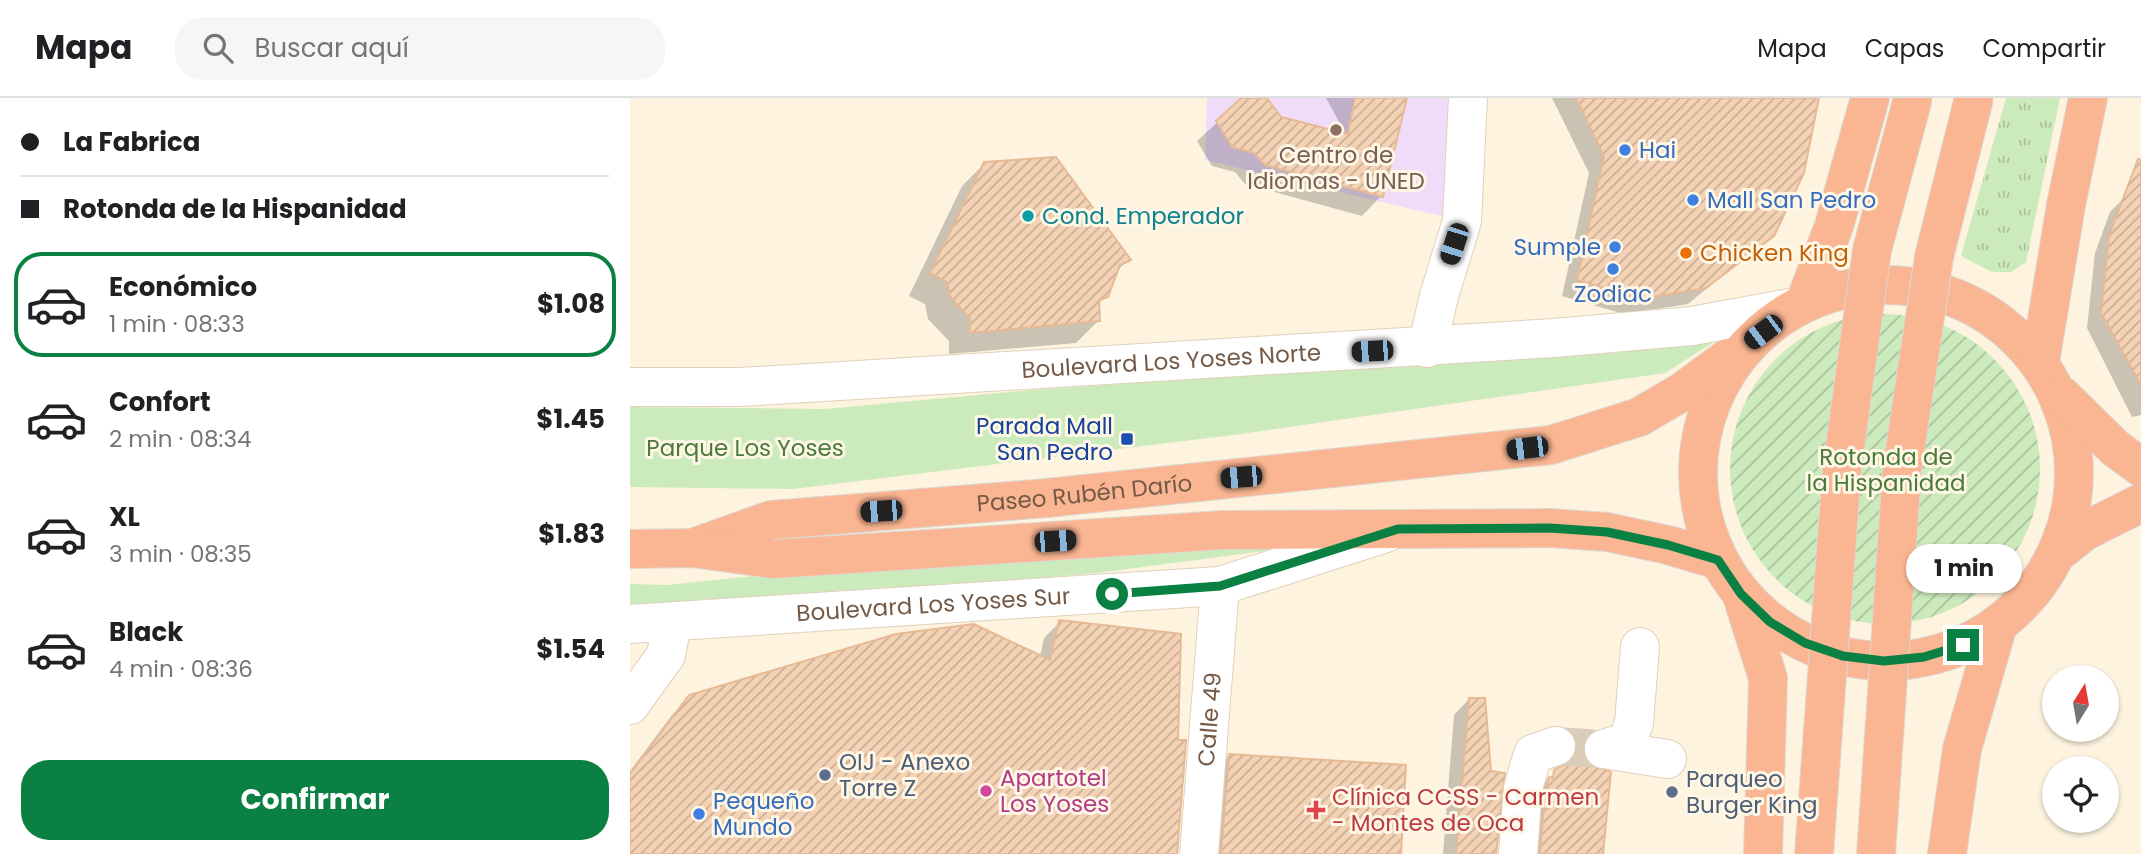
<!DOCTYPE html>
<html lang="es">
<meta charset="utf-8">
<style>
:root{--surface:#fff;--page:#f6f6f6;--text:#202124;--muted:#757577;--line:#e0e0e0;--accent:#0b8043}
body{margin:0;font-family:Poppins,sans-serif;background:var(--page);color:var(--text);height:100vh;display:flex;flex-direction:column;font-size:26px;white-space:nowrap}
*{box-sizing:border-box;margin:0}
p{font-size:23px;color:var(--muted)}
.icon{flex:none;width:38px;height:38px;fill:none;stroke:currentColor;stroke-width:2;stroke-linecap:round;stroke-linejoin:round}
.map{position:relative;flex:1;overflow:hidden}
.details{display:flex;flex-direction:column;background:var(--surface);width:630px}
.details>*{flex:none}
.hud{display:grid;align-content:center;height:154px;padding:0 21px;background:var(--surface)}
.needle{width:46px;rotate:11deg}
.controls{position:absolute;left:1412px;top:567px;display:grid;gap:14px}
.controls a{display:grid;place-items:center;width:77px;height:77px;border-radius:50%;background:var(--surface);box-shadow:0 2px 5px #0004;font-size:35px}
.end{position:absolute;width:32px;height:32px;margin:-16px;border:9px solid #0b8043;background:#fff;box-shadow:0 0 0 4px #fff}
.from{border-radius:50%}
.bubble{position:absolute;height:49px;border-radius:24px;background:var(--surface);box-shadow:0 2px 5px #0004;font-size:23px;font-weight:700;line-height:49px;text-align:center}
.car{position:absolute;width:21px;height:42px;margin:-21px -10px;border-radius:9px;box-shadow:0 0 5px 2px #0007;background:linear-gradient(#222 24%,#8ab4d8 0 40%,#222 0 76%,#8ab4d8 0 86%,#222 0)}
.hud b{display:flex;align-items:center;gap:24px;height:66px;font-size:26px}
.hud b+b{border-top:2px solid var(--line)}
.hud i{width:18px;height:18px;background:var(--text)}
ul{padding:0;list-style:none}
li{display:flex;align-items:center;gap:21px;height:105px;margin:0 14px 10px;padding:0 7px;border:4px solid transparent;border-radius:28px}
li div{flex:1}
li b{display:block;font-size:26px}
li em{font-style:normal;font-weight:700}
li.on{border-color:var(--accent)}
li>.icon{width:63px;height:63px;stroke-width:1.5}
.cta{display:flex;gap:14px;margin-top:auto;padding:14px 21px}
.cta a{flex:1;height:80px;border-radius:28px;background:var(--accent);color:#fff;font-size:28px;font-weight:700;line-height:80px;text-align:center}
header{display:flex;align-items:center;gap:42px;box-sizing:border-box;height:98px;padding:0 35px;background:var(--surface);border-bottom:2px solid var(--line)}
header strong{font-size:33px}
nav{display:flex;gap:38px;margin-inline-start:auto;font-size:24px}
.search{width:490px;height:63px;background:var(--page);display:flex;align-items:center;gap:18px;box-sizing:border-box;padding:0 24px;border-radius:28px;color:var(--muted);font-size:26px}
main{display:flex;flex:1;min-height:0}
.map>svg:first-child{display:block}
.education{fill:#f0dcf9}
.grass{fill:url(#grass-tufts)}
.park{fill:#ccebbd}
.garden{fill:url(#garden-furrows)}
.shadow{fill:#0003}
.building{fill:url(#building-hatch);stroke:#e7ba95;stroke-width:2}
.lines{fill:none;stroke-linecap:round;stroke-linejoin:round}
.minor-tunnel{stroke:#dbcdb9;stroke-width:38;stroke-dasharray:38 19;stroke-linecap:butt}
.minor-casing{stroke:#e1d0bb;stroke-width:40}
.highway-casing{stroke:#ded7d3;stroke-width:40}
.minor{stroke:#fff;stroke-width:38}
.highway{stroke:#fab592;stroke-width:38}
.highway-bridge-casing{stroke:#ded7d3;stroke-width:40;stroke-linecap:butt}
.highway-bridge{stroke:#fab592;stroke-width:38}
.route{stroke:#0b8043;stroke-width:9}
.education-dot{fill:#8d6e63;stroke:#fff7e6;stroke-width:2.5}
.shop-dot{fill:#3f7fe0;stroke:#fff7e6;stroke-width:2.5}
.culture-dot{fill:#0f9aa8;stroke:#fff7e6;stroke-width:2.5}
.food-dot{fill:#e8710a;stroke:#fff7e6;stroke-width:2.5}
.transit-dot{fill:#1a4fb4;stroke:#fff7e6;stroke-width:2.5}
.service-dot{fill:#5c6f8a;stroke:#fff7e6;stroke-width:2.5}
.hotel-dot{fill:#d1479c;stroke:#fff7e6;stroke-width:2.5}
.health-dot{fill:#e0444e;stroke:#fff7e6;stroke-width:2.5}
.labels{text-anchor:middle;stroke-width:6;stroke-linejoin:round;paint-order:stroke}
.shop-label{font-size:23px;fill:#366cbe;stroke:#fff7e6;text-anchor:start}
.education-label{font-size:23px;fill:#785e54;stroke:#fff7e6}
.culture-label{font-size:23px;fill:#0d838f;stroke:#fff7e6;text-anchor:start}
.food-label{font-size:23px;fill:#c56008;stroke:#fff7e6;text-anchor:start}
.street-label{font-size:23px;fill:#745a46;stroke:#fff7e6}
.transit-label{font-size:23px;fill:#164399;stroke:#fff7e6;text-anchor:end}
.park-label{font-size:23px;fill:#4b7a3d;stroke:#fff7e6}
.service-label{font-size:23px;fill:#4e5e75;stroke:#fff7e6;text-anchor:start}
.hotel-label{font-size:23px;fill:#b23c85;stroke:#fff7e6;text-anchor:start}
.health-label{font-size:23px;fill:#be3a42;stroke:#fff7e6;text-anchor:start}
</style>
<header>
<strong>Mapa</strong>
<div class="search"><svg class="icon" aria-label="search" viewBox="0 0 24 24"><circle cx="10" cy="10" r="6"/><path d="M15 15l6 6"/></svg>Buscar aquí</div>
<nav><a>Mapa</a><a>Capas</a><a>Compartir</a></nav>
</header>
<main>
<section class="details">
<div class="hud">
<b><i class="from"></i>La Fabrica</b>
<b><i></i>Rotonda de la Hispanidad</b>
</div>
<ul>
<li class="on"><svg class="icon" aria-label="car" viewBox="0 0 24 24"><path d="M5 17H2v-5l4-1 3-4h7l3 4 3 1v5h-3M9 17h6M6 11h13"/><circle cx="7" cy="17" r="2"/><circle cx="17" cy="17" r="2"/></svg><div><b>Económico</b><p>1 min · 08:33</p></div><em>$1.08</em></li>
<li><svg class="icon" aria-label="car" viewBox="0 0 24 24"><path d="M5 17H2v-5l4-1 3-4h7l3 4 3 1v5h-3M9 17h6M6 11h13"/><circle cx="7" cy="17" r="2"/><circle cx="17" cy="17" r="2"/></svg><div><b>Confort</b><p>2 min · 08:34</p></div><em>$1.45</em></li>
<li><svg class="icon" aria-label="car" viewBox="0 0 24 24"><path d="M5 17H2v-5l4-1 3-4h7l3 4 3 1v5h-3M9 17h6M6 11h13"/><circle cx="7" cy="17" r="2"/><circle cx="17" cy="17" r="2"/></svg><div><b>XL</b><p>3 min · 08:35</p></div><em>$1.83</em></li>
<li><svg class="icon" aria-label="car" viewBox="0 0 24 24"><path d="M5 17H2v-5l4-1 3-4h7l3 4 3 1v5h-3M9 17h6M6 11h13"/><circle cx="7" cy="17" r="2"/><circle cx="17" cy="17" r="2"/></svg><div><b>Black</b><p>4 min · 08:36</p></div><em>$1.54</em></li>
</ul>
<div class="cta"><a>Confirmar</a></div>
</section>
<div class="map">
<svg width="1511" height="756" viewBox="0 0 1511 756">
<defs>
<pattern id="grass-tufts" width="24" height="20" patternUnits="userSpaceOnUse" patternTransform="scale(1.75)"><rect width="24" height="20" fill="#ccebbd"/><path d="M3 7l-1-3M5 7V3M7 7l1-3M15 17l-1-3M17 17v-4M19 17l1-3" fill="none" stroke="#aac19b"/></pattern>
<pattern id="garden-furrows" width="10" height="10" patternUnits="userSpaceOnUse" patternTransform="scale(1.75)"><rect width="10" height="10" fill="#ccebbd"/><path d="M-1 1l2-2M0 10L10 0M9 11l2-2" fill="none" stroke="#aac19b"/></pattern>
<pattern id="building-hatch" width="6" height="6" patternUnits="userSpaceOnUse" patternTransform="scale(1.75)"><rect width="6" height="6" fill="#f4d3b5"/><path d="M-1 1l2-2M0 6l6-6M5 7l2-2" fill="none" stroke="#caae95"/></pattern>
</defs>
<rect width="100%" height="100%" fill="#fdf3df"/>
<path class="education" d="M577,0H838L832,123L575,62Z"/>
<path class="grass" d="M1376,0H1430L1396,164L1381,174H1362L1331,158Z"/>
<path class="park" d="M1084,244L1035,275L611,336L163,391L0,389V309L195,311L402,292Z
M695,445L467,475L44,510H0V486L37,487L296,460Z"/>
<path class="garden" d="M1100 371a155 155 0 1 1 310 0a155 155 0 1 1-310 0Z"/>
<path class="shadow" d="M614,0H635L650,20L717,38L696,0H771L751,98L732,118L615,86L605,74L582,68L567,43Z
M922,0H1188L1142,137L1058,206L994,216L932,198L959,75Z
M355,65L498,162L484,176L476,198L468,206V223L446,245L319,256V243L298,221L295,206L279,198L332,88Z
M1495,99L1511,100V317L1502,319L1457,230L1465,155L1480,114Z
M430,524L546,756H0V673L42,617L59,600L410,559L414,540Z
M839,601L865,756H813L824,617Z
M947,642L972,756H896L909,689L933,668L932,657Z
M599,658L768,756H575L584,674Z"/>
<path class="building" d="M611,0H637L651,19L718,36L725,0H777L753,99L635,67L624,55L602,49L586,23Z
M946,0H1189L1174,75L1144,138L1076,190L1011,201L947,182L974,58Z
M426,59L501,162L490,167L478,199L469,202L470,223L340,235V220L320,199L317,184L300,175L354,64Z
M1508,61L1511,62V287L1471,215L1479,138Z
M429,522L551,536L548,642H556L547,756H0V676L59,597L266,536L344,526L420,562Z
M839,600H855L861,673L875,675L866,756H826Z
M946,640L955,641L953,657L959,666L981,674L973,756H910L915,694L919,679L923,680L924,672L943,662L948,651Z
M599,656L776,667L771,756H591Z"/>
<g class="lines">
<path class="minor-tunnel" d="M926,648L974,651"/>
<defs>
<g id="minor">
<path d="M797,250L809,198L832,123L838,0"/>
<path id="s1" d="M0,289H111L924,240L1062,228L1166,209"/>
<path id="s2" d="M0,526L590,488L756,435"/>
<path d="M0,607L36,557L42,525"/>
<path d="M974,651L997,644L1004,625L1010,549"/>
<path d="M974,651L1037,661"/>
<path id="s3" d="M569,756L590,488"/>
<path d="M888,756L893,690L903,656L926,648"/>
</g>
<g id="highway">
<circle cx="1256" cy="375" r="188"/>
<path d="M1175,204L1204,128L1240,0"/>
<path d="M1410,264L1436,107L1458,0"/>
<path d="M1432,298L1485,350L1511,369"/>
<path id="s4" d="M68,448L141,422L417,400L921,347L1009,319L1052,294L1098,260"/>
<path d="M0,451L62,450L143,461L594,432L920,430L977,434L1038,447L1088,462"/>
<path d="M1427,455L1455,433L1511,405"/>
<path d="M1112,498L1138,580L1133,756"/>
<path d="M1317,756L1332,651L1368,527"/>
</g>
</defs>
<use href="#minor" class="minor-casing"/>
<use href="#highway" class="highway-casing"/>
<use href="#minor" class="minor"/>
<use href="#highway" class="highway"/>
<defs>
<path id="highway-bridge" d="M1184,756L1212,371L1242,152L1283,0
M1246,756L1272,372L1304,159L1344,0"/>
</defs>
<use href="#highway-bridge" class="highway-bridge-casing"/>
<use href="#highway-bridge" class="highway-bridge"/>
</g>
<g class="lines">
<path class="route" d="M482,496L590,488L768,431L920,430L977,434L1038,447L1088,462L1111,496L1140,524L1175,545L1213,558L1254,563L1294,559L1333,547"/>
</g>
<circle class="education-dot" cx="706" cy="32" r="7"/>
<g class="shop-dot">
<circle cx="995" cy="52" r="7"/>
<circle cx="1063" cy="102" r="7"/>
<circle cx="985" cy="149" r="7"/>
<circle cx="983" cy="171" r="7"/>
<circle cx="69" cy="716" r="7"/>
</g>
<circle class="culture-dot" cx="398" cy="118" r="7"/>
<circle class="food-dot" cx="1056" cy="155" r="7"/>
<rect class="transit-dot" x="490" y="334" width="14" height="14" rx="3.5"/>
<g class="service-dot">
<circle cx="195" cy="677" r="7"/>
<circle cx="1042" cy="694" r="7"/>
</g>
<circle class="hotel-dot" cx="356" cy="693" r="7"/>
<path class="health-dot" d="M682.5 701.5h7v7h7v7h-7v7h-7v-7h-7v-7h7z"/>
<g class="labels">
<g class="shop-label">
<text x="1009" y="60">Hai</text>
<text x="1077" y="110">Mall San Pedro</text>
<text x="971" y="157" text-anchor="end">Sumple</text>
<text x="983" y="204" text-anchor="middle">Zodiac</text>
<text x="83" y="711">Pequeño<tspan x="83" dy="26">Mundo</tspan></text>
</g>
<g class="education-label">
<text x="706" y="65">Centro de<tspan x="706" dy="26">Idiomas - UNED</tspan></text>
</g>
<g class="culture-label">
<text x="412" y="126">Cond. Emperador</text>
</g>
<g class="food-label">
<text x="1070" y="163">Chicken King</text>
</g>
<g class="street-label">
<text dy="8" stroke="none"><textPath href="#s1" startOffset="542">Boulevard Los Yoses Norte</textPath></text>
<text dy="8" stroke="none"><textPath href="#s4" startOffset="392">Paseo Rubén Darío</textPath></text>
<text dy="8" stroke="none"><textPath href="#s2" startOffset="304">Boulevard Los Yoses Sur</textPath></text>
<text dy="8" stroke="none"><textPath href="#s3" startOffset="135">Calle 49</textPath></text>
</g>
<g class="transit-label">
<text x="483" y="336">Parada Mall<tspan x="483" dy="26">San Pedro</tspan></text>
</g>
<g class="park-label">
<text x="115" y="358">Parque Los Yoses</text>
<text x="1256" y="367">Rotonda de<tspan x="1256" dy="26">la Hispanidad</tspan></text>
</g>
<g class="service-label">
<text x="209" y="672">OIJ - Anexo<tspan x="209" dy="26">Torre Z</tspan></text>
<text x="1056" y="689">Parqueo<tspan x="1056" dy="26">Burger King</tspan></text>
</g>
<g class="hotel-label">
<text x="370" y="688">Apartotel<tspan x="370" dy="26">Los Yoses</tspan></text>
</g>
<g class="health-label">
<text x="702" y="707">Clínica CCSS - Carmen<tspan x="702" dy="26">- Montes de Oca</tspan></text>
</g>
</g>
</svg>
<div class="controls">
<a><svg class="needle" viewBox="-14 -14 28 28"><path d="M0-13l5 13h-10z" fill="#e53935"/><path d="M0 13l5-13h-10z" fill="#757577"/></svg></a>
<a><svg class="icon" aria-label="locate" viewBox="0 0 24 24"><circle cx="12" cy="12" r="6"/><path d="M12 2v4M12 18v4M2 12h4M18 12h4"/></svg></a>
</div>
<i class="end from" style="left:482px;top:496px"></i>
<i class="end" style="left:1333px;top:547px"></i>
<div class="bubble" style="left:1276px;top:446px;width:116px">1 min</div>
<i class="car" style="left:824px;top:146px;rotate:198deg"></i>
<i class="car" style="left:1133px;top:234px;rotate:233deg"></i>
<i class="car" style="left:742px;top:253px;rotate:267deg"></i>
<i class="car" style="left:897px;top:350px;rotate:263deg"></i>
<i class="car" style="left:611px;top:379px;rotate:265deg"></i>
<i class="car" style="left:251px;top:413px;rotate:266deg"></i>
<i class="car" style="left:425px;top:443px;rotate:86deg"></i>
</div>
</main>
